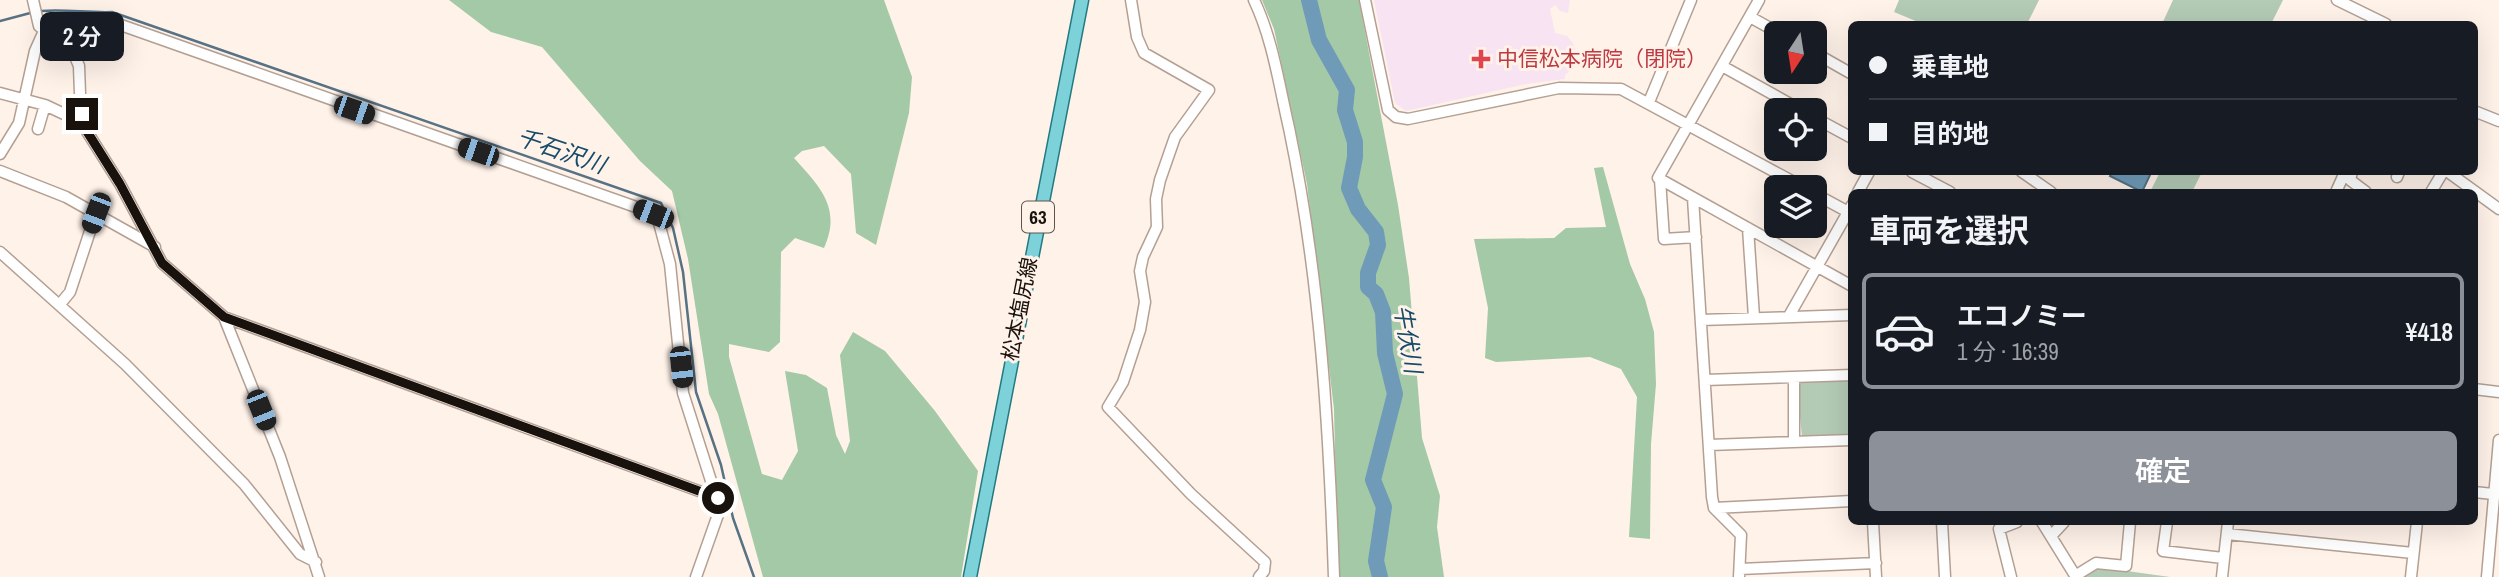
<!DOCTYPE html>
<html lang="ja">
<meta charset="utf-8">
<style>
:root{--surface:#171b24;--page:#242831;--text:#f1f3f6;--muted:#9ea1a6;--line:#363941;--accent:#8c9099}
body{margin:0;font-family:"Archivo Narrow","Noto Sans JP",sans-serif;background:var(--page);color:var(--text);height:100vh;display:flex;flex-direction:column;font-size:26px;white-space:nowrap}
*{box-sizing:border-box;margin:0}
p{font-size:23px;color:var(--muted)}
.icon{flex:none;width:38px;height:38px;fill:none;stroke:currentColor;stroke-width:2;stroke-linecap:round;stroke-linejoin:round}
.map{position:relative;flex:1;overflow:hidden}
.panel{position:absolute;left:1848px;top:189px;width:630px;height:336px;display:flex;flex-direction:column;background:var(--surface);border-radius:10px;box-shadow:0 7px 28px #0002}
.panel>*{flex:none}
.guide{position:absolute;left:1848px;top:21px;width:630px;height:154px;border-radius:10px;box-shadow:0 7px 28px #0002;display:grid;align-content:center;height:154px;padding:0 21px;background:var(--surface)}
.needle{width:46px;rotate:192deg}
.tools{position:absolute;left:1764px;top:21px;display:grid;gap:14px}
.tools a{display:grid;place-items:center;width:63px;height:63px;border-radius:10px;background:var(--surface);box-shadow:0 7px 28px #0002;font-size:35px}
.end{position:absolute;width:32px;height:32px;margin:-16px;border:9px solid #18110c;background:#fff;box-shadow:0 0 0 4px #fff}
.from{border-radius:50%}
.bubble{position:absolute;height:49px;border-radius:10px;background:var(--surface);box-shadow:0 7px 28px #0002;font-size:23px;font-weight:600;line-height:49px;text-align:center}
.car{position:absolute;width:21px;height:42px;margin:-21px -10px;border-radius:9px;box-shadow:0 0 5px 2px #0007;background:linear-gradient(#222 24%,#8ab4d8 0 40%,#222 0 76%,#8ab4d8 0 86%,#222 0)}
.guide b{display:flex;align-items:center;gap:24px;height:66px;font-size:26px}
.guide b+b{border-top:2px solid var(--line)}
.guide i{width:18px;height:18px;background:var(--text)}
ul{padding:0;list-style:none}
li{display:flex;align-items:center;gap:21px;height:116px;margin:0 14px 10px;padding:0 7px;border:4px solid var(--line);border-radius:10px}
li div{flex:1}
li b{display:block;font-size:26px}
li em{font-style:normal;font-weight:600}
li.current{border-color:var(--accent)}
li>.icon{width:63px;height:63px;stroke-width:1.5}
h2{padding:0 21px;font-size:32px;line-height:84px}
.action{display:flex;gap:14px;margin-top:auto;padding:14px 21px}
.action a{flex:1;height:80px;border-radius:10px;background:var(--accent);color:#fff;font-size:28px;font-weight:600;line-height:80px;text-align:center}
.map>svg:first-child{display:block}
.medical{fill:#f8e3f2}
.green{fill:#b3cab5}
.forest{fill:#a3c9a6}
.water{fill:#709bb8;stroke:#567284;stroke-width:2}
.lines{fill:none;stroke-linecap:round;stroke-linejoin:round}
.stream{stroke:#567284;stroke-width:2.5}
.river{stroke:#709bb8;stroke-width:16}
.minor-casing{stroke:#b4a093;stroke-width:13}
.major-casing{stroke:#227a80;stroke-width:15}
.minor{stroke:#fff;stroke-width:10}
.major{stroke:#7dd1d9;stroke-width:12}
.route{stroke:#18110c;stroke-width:9}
.health-dot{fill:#e0444e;stroke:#fff2e9;stroke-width:2.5}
.labels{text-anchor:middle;stroke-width:6;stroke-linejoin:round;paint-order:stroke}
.shield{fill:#fff2e9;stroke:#5d544e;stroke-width:2}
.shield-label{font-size:19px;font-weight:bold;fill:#18110c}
.health-label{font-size:21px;fill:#be3a42;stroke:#fff2e9;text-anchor:start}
.street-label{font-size:21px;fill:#18110c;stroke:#fff2e9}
.water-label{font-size:23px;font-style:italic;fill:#174b6a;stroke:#fff2e9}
</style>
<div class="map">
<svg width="2499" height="577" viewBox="0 0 2499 577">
<rect width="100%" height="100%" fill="#fff2e9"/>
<path class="medical" d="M1374,0H1570L1568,13L1560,11L1555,5L1550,9L1555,33L1567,36L1573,43L1577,55L1575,67L1565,75V79L1526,84L1406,111L1395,103Z"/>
<path class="green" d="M1899,0H2039L2027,24H1923L1894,12Z
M2173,0H2283L2271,24H2162Z
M2160,172H2202L2192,192H2150Z
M1851,380V436L1802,437L1797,386L1800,382Z
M2098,567L2170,577H2082Z"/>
<path class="forest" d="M449,0H884L912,77L909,113L876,245L856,233L851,174L824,146L802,151L794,158C820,187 842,208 824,248L795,238L781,252L780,342L769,352L729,344V357L762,474L782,480L798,451L785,371L806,375L827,388L836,435L845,454L850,441L840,355L853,332L885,351L935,411L978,471L961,577H763L718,414L709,394L688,259L672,191L640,161L542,47L491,32Z
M1262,0H1359L1398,205L1409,278L1422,438L1440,496L1437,527L1444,577H1338L1334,409L1307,184L1274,29Z
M1603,167L1630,264L1645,299L1654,332L1656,384L1651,444L1650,539L1629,537L1637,397L1621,369L1590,357L1496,362L1485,358L1488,308L1474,239L1554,238L1566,228L1606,227L1594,168Z"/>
<path class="water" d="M2112,172H2147L2151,173L2142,192L2110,176Z"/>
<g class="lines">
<path class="stream" d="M41,11C65,9 89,13 112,12L661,203L673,228L683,272L696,392L721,465L733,518L754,577
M0,21L34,12"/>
<path class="river" d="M1309,0L1319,40L1347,90L1345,110L1355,142V157L1349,188L1358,209L1376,232L1378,245L1368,273V287L1376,294L1383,312L1385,353L1395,394L1373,480L1384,507L1376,561L1380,577"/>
<defs>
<path id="minor" d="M33,0L39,26L74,54L79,66L81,122
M1131,0L1137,37L1144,53L1209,90L1175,137L1160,180L1156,199L1157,227L1143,257L1140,271L1145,302L1140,330L1123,382L1108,407L1191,494L1265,562L1264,571L1259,577
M1254,0C1273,40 1279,85 1289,128C1320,276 1329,426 1334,577
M1365,0L1388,110L1396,117L1408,119L1559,88L1621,89L1803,187
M1759,0L1658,178L1852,286
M2337,0L2386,24
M1750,17L1779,33
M53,38C73,17 91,20 118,24L653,213L658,219L670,264L683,393L720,509L696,577
M1815,53L1852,74
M1722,66L1801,110
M0,93L45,105L81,122L120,184L162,263L224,317L280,457L319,577
M1649,102L1691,0
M2474,111L2499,121
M1815,118L1852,138
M38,129L45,105
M0,154L19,123L35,51L44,31
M0,171L66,197L155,247
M1912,172L1950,192
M2022,172L2051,192
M2352,172L2350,180L2366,192
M2448,172L2499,209
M2397,177L2399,172
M1660,179L1664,239L1696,237
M1858,192L1869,172
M2336,192L2345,172
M2431,192L2443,172
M1815,194L1852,214
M1693,198L1712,497L1714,508L1741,535L1739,577
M1748,228L1754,317
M0,252L125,364L244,484L300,554L316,562
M61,303L70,292L96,213
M1789,316L1852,205
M224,317L718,498
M1701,320L1852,315
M1794,379V442
M1705,380L1852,375
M2474,389L2499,392
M1709,445L1852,440
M2474,492L2493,494
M1714,508L1852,501
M1873,522L1876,577
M1942,522L1945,577
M2042,522L2076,577
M2167,522L2163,551L2223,558
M2227,534L2413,553
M2051,536L2064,522
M1740,569L1876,563
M2075,576L2096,563L2126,566L2130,522
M2011,577L1999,529L2017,522
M2222,577L2228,522
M2411,577L2417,522
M2487,577L2499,440"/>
<path id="major" d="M970,577L1082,0"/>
</defs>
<use href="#minor" class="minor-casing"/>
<use href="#major" class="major-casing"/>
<use href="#minor" class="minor"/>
<use href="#major" class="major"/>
</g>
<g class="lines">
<path class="route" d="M82,114L81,122L120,184L162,263L224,317L718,498"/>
</g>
<path class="health-dot" d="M1477.5 48.5h7v7h7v7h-7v7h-7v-7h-7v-7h7z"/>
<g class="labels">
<rect class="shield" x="1022" y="201.5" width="32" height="31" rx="5"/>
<g class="shield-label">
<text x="1038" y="224">63</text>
</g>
<g class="health-label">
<text x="1497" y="66">中信松本病院（閉院）</text>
</g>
<g class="street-label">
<text transform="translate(1020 309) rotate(-79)" y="7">松本塩尻線</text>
</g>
<g class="water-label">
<text transform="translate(561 151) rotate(19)" y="8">千石沢川</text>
<text transform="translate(1408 339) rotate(80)" y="8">牛伏川</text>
</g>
</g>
</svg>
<div class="tools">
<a><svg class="needle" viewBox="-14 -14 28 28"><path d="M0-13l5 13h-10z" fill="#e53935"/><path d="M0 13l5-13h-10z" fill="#9ea1a6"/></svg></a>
<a><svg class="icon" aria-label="locate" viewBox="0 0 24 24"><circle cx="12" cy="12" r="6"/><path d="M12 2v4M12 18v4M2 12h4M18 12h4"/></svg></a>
<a><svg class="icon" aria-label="layers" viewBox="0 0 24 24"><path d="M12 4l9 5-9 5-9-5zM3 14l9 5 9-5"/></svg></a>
</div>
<i class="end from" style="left:718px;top:498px"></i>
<i class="end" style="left:82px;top:114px"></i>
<div class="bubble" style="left:40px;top:12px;width:84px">2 分</div>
<i class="car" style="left:354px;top:110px;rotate:109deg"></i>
<i class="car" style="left:478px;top:152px;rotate:289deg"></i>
<i class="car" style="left:96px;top:213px;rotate:201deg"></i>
<i class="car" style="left:653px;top:214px;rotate:291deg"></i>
<i class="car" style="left:681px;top:367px;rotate:174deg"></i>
<i class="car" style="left:261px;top:410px;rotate:158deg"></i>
<div class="guide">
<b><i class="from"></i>乗車地</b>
<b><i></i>目的地</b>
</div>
<section class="panel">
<h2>車両を選択</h2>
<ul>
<li class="current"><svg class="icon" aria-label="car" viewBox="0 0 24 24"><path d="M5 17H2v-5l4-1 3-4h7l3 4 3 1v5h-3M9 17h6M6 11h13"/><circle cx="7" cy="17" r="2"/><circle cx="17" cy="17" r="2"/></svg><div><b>エコノミー</b><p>1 分 · 16:39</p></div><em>¥418</em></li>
</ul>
<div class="action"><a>確定</a></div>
</section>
</div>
